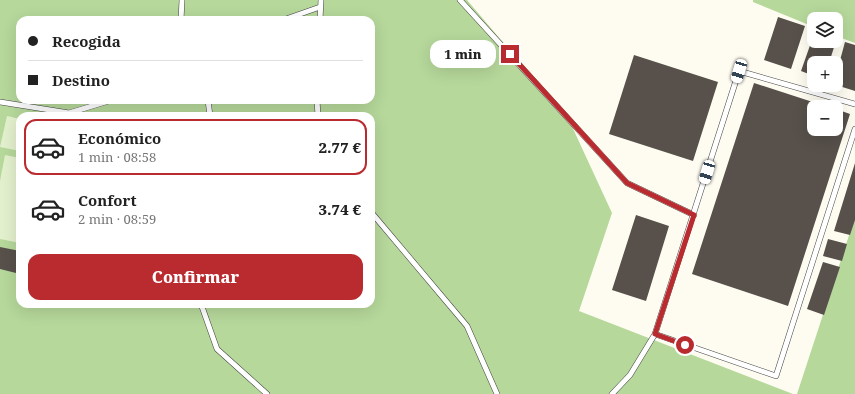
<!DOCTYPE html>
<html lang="es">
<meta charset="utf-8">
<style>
:root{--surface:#fff;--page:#f6f6f6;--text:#222;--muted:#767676;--line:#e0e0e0;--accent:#ba2b30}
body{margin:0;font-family:"Noto Serif",serif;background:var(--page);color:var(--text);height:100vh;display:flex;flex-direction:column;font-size:15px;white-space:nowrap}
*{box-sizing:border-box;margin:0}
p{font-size:13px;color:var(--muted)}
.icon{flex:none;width:22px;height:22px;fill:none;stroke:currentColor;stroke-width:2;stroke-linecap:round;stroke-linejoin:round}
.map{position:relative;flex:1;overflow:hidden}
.panel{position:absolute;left:16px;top:112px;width:359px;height:196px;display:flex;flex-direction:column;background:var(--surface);border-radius:12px;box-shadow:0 4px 16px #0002}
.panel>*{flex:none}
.hud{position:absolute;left:16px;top:16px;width:359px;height:88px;border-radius:12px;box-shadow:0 4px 16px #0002;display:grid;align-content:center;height:88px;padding:0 12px;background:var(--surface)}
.buttons{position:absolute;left:807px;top:12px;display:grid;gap:8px}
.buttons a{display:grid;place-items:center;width:36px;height:36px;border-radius:8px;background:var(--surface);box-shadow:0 4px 16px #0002;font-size:20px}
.end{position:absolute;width:18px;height:18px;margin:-9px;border:5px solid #ba2b30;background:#fff;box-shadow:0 0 0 2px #fff}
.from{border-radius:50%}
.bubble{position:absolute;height:28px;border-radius:12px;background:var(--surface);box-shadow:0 4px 16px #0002;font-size:13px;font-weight:800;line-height:28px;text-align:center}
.car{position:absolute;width:12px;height:24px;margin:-12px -6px;border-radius:5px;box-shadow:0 0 3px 1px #0007;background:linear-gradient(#fff 24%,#345 0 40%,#fff 0 76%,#345 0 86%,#fff 0)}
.hud b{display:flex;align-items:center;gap:14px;height:38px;font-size:15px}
.hud b+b{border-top:1px solid var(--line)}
.hud i{width:10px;height:10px;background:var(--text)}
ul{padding:7px 0 0;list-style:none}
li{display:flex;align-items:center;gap:12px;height:56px;margin:0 8px 6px;padding:0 4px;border:2px solid transparent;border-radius:12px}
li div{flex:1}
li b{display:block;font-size:15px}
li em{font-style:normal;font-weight:800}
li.selected{border-color:var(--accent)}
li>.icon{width:36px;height:36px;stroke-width:1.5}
.cta{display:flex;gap:8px;margin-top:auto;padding:8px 12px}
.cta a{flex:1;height:46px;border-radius:12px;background:var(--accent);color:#fff;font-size:16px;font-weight:800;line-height:46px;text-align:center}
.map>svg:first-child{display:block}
.forest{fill:#b6d89b;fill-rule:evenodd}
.pitch{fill:#e3f0cd}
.building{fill:#57504b}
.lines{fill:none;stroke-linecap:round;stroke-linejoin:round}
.service-casing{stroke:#424242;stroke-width:6}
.service{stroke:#fff;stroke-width:5}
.route{stroke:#ba2b30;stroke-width:5}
</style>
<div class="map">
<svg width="855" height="394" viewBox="0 0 855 394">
<rect width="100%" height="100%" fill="#fefcf1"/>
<path class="forest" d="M0,0H467L569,120L612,213L579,311L793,394H0ZM20,20H371V100H20ZM20,116H371V304H20Z
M753,0H855V43L836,36V19H814V27L753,2Z
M855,217V394H797Z"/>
<path class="pitch" d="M7,116L20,119V151L0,147Z
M5,155L20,158V243L0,239V181Z"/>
<path class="building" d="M778,17L805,26L791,69L764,60Z
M814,34V41H836L829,63H814V76L801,71Z
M845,42L855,45V91L836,85V75Z
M634,55L718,82L693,161L609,134Z
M754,83L828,107H814V129H836V109L850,114L788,306L692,274Z
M855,163V220L850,235L834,231Z
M636,215L669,226L646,301L612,290Z
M828,239L847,244L842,261L823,256Z
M0,247L20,251V260H19L16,273L0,269Z
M823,262L840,267L824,315L807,309Z"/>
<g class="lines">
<defs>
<path id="service" d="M460,0L627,183L694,215
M181,20L182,0
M283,20L320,7
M320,20L321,0
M208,100L210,116
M317,100L318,116
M0,102L69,113L112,100
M371,212L467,326L497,394
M201,304L217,349L267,394
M655,334L776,376L855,129
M612,394L630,375L655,334L739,71L855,104"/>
</defs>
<use href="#service" class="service-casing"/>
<use href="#service" class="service"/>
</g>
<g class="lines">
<path class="route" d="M510,54L627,183L694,215L655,334L685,345"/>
</g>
</svg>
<div class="buttons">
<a><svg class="icon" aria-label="layers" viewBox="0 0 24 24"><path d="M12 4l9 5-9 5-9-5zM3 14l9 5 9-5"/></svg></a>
<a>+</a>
<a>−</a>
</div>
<i class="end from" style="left:685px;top:345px"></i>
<i class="end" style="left:510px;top:54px"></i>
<div class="bubble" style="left:430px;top:40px;width:66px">1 min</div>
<i class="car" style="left:739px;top:71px;rotate:197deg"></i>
<i class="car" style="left:707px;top:172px;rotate:197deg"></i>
<div class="hud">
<b><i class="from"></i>Recogida</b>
<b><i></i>Destino</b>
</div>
<section class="panel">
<ul>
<li class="selected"><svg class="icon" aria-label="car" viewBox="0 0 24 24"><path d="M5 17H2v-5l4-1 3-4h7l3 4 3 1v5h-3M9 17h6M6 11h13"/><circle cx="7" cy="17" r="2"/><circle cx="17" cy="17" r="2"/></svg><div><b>Económico</b><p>1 min · 08:58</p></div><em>2.77 €</em></li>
<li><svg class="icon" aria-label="car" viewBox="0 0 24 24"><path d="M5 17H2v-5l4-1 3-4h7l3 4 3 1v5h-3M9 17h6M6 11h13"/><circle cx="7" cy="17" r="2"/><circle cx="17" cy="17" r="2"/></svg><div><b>Confort</b><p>2 min · 08:59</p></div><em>3.74 €</em></li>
</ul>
<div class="cta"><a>Confirmar</a></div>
</section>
</div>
